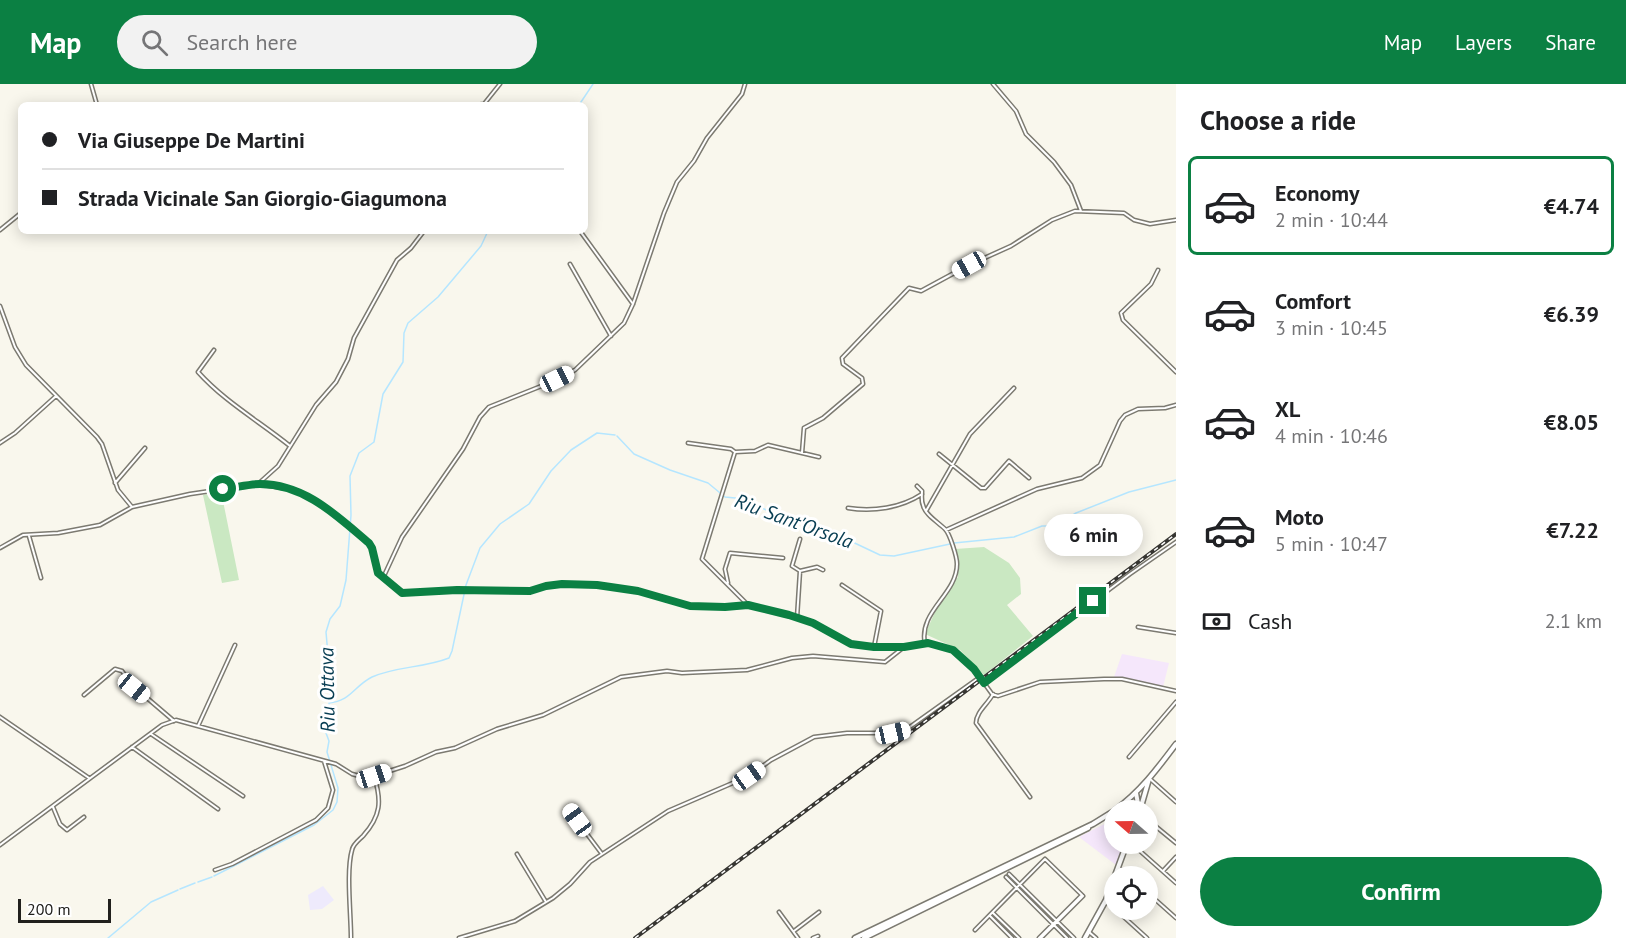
<!DOCTYPE html>
<meta charset="utf-8">
<style>
:root{--surface:#fff;--page:#f2f2f2;--text:#202124;--muted:#757577;--line:#e0e0e0;--accent:#0b8043}
body{margin:0;font-family:"PT Sans",sans-serif;background:var(--page);color:var(--text);height:100vh;display:flex;flex-direction:column;font-size:22px;white-space:nowrap}
*{box-sizing:border-box;margin:0}
p{font-size:20px;color:var(--muted)}
.icon{flex:none;width:33px;height:33px;fill:none;stroke:currentColor;stroke-width:2;stroke-linecap:round;stroke-linejoin:round}
.map{position:relative;flex:1;overflow:hidden}
.details{display:flex;flex-direction:column;background:var(--surface);width:450px}
.details>*{flex:none}
.banner{position:absolute;left:18px;top:18px;width:570px;height:132px;border-radius:9px;box-shadow:0 3px 15px #0003;display:grid;align-content:center;height:132px;padding:0 24px;background:var(--surface)}
.needle{width:39px;rotate:290deg}
.fabs{position:absolute;left:1104px;top:716px;display:grid;gap:12px}
.fabs a{display:grid;place-items:center;width:54px;height:54px;border-radius:50%;background:var(--surface);box-shadow:0 3px 15px #0003;font-size:30px}
.scale{position:absolute;left:18px;bottom:15px;width:93px;box-sizing:border-box;padding-left:6px;border:3px solid #21201d;border-top:0;font-size:16px;line-height:21px;white-space:nowrap;color:#21201d;-webkit-text-stroke:4px #fff;paint-order:stroke}
.end{position:absolute;width:27px;height:27px;margin:-14px;border:8px solid #0b8043;background:#fff;box-shadow:0 0 0 3px #fff}
.from{border-radius:50%}
.bubble{position:absolute;height:42px;border-radius:21px;background:var(--surface);box-shadow:0 3px 15px #0003;font-size:20px;font-weight:700;line-height:42px;text-align:center}
.car{position:absolute;width:18px;height:36px;margin:-18px -9px;border-radius:8px;box-shadow:0 0 4px 2px #0007;background:linear-gradient(#fff 24%,#345 0 40%,#fff 0 76%,#345 0 86%,#fff 0)}
.banner b{display:flex;align-items:center;gap:21px;height:57px;font-size:22px}
.banner b+b{border-top:2px solid var(--line)}
.banner i{width:15px;height:15px;background:var(--text)}
ul{padding:0;list-style:none}
li{display:flex;align-items:center;gap:18px;height:99px;margin:0 12px 9px;padding:0 12px;border:3px solid transparent;border-radius:9px}
li div{flex:1}
li b{display:block;font-size:22px}
li em{font-style:normal;font-weight:700}
li.current{border-color:var(--accent)}
li>.icon{width:54px;height:54px;stroke-width:1.5}
h2{padding:0 24px;font-size:27px;line-height:72px}
.pay{display:flex;align-items:center;gap:15px;height:66px;padding:0 24px;font-size:22px}
.pay p{margin-inline-start:auto}
.button{display:flex;gap:12px;margin-top:auto;padding:12px 24px}
.button a{flex:1;height:69px;border-radius:36px;background:var(--accent);color:#fff;font-size:24px;font-weight:700;line-height:69px;text-align:center}
header{display:flex;align-items:center;gap:36px;box-sizing:border-box;height:84px;padding:0 30px;background:var(--accent);color:#fff}
header strong{font-size:28px}
nav{display:flex;gap:33px;margin-inline-start:auto;font-size:21px}
.search{width:420px;height:54px;background:var(--page);display:flex;align-items:center;gap:15px;box-sizing:border-box;padding:0 21px;border-radius:33px;color:var(--muted);font-size:22px}
main{display:flex;flex:1;min-height:0}
.map>svg:first-child{display:block}
.industrial{fill:#f5e7fb}
.education{fill:#eeeafc}
.green{fill:#cae8c2}
.lines{fill:none;stroke-linecap:round;stroke-linejoin:round}
.stream{stroke:#b5e6ff;stroke-width:1.5}
.street-casing{stroke:#7c7a71;stroke-width:5}
.secondary-casing{stroke:#7c7a71;stroke-width:7}
.street{stroke:#fff;stroke-width:2}
.secondary{stroke:#fff;stroke-width:4}
.rail-casing{stroke:#373632;stroke-width:4}
.rail{stroke:#fff;stroke-width:1.5;stroke-dasharray:4.5;stroke-linecap:butt}
.route{stroke:#0b8043;stroke-width:8}
.labels{text-anchor:middle;stroke-width:6;stroke-linejoin:round;paint-order:stroke}
.water-label{font-size:20px;font-style:italic;fill:#073d52;stroke:#fff}
</style>
<header>
<strong>Map</strong>
<div class="search"><svg class="icon" aria-label="search" viewBox="0 0 24 24"><circle cx="10" cy="10" r="6"/><path d="M15 15l6 6"/></svg>Search here</div>
<nav><a>Map</a><a>Layers</a><a>Share</a></nav>
</header>
<main>
<div class="map">
<svg width="1176" height="854" viewBox="0 0 1176 854">
<rect width="100%" height="100%" fill="#f9f7ed"/>
<path class="industrial" d="M1122,570L1169,579L1163,603L1114,593Z
M1114,735V759H1125L1116,781L1079,753Z"/>
<path class="education" d="M323,802L334,816L322,825L310,826L308,811Z"/>
<path class="green" d="M221,407L239,496L222,499L203,411Z
M984,463L1009,479L1020,494L1021,510L1007,521L1033,552L984,591L960,566L925,550L941,515L958,493L955,465Z"/>
<g class="lines">
<path class="stream" d="M579,21L593,0
M617,352L634,370L670,386L708,399L725,413L745,415L774,430L825,445L880,471L894,472L950,460
M954,459L1014,453L1042,442H1055L1076,429L1129,408L1176,396
M329,619C351,617 354,602 372,593C397,582 424,584 449,574L452,567L466,501L480,464L500,440L529,420L551,387L571,366L597,349L615,351
M214,792L314,741L333,726L337,718L338,704L327,668L329,657L323,641L327,634L331,606L326,548L330,535L340,522L346,496L351,431L350,392L359,369L374,358L383,310L403,278L404,249L408,239L438,213L481,162L488,147
M198,798L212,793
M180,805L195,799
M108,854L151,818L178,806"/>
<defs>
<path id="street" d="M91,0L97,21
M993,0L1016,27L1026,50L1054,78L1071,101L1081,127
M475,21L484,20L500,0
M0,146L21,129
M580,147L633,220
M570,180L611,252
M1158,186L1151,200L1121,229L1123,236L1176,288
M0,222L15,263L26,281L97,353L102,360L118,406L132,423
M214,266L198,288C225,318 259,337 290,362
M0,359L15,349L56,312
M688,359L731,365L735,368
M802,369L804,344L823,334L863,300L862,294L843,280L842,274L909,204L921,207L969,181L1011,162L1052,136L1075,127L1124,129L1134,136L1150,140L1176,136
M939,370L981,404H985L1009,377L1029,394
M115,399L145,364
M258,400L278,382L316,321L336,298L348,275L354,254L397,176L411,164L424,147
M917,402L922,407C922,411 921,417 923,421C925,431 938,438 945,445C950,450 957,473 957,480C957,511 918,527 925,560
M848,424C873,428 901,424 922,410
M926,427L970,350L1014,304
M946,446L1037,405L1082,394L1100,381L1120,337L1125,331L1138,325L1165,324L1176,321
M29,452L41,494
M0,464L23,451L58,449L100,441L132,423L190,410L258,400L295,406L309,413L329,426L369,459L372,464L378,489L402,509L457,506L530,507L546,502L562,500L598,501L638,507L690,522L725,523L748,521L789,531L813,539L851,559L874,563H903L928,559L953,566L974,585L992,610L998,612L1040,598L1104,595H1122L1176,607
M800,487L817,483L823,486
M383,494L402,453L463,365L480,333L489,323L544,301L575,286L624,239L633,220L664,129L677,98L694,77L707,54L742,10L745,0
M728,499L725,485L730,469L783,474
M842,501L881,527L874,563
M747,520L702,475L735,368L755,367L768,361L819,373
M797,534L800,487L792,482L800,455
M1138,543L1176,549
M984,599L1130,490L1176,458
M993,610C988,620 976,628 976,639L1030,713
M84,611L115,585L122,587L133,602L174,637
M0,633L89,694
M198,642L235,561
M151,650L243,712
M132,663L218,725
M1129,673L1176,618
M1149,694L1176,718
M53,723L60,740L67,746L84,733
M569,726L602,770
M1148,736L1176,759
M1131,759L1176,799
M0,761L162,641L176,636L336,680L352,690L363,693L374,692L405,682L436,668L455,664L497,645L543,631L621,593L667,587L682,589L747,586L792,574L813,572L885,578L904,563
M517,770L546,818
M1119,784L1128,792
M215,786L232,780L316,736L328,724L333,706L324,677
M1163,787L1176,773
M1009,790L1074,854
M1006,793L1067,854
M1148,809L1176,834
M1106,816L1114,824
M1115,825L1147,854
M779,828L798,854
M993,829L1019,854
M990,832L1012,854
M975,846L1045,775L1083,812L1041,854
M794,847L819,828
M1089,848L1096,854
M351,854C351,830 346,787 352,766C353,760 359,756 363,752C381,732 382,717 374,692
M459,854L515,837L553,814L570,800L590,778L668,727L749,692L771,676L814,653L847,649H893L907,645L980,593
M813,854L818,852
M1039,854L1082,811"/>
<path id="secondary" d="M1136,709L1139,725
M1115,726C1140,708 1158,684 1176,660
M1140,726L1149,695
M855,854L1093,740L1114,727
M864,854L1088,744
M1085,854L1106,816L1127,759"/>
</defs>
<use href="#street" class="street-casing"/>
<use href="#secondary" class="secondary-casing"/>
<use href="#street" class="street"/>
<use href="#secondary" class="secondary"/>
<defs>
<path id="rail" d="M635,854L1176,450"/>
</defs>
<use href="#rail" class="rail-casing"/>
<use href="#rail" class="rail"/>
</g>
<g class="lines">
<path class="route" d="M223,405C235,404 248,400 260,400C305,400 337,432 369,459L372,464L378,489L402,509L457,506L530,507L546,502L562,500L597,501L638,507L690,522L725,523L748,521L789,531L813,539L851,560L874,563H904L928,559L953,566L974,585L984,599L1093,517"/>
</g>
<g class="labels">
<g class="water-label">
<text transform="translate(794 437) rotate(20)" y="7">Riu Sant'Orsola</text>
<text transform="translate(327 606) rotate(-91)" y="7">Riu Ottava</text>
</g>
</g>
</svg>
<div class="fabs">
<a><svg class="needle" viewBox="-14 -14 28 28"><path d="M0-13l5 13h-10z" fill="#e53935"/><path d="M0 13l5-13h-10z" fill="#757577"/></svg></a>
<a><svg class="icon" aria-label="locate" viewBox="0 0 24 24"><circle cx="12" cy="12" r="6"/><path d="M12 2v4M12 18v4M2 12h4M18 12h4"/></svg></a>
</div>
<div class="scale">200 m</div>
<i class="end from" style="left:223px;top:405px"></i>
<i class="end" style="left:1093px;top:517px"></i>
<div class="bubble" style="left:1044px;top:430px;width:99px">6 min</div>
<i class="car" style="left:969px;top:181px;rotate:241deg"></i>
<i class="car" style="left:557px;top:295px;rotate:64deg"></i>
<i class="car" style="left:134px;top:604px;rotate:129deg"></i>
<i class="car" style="left:893px;top:649px;rotate:77deg"></i>
<i class="car" style="left:374px;top:692px;rotate:72deg"></i>
<i class="car" style="left:749px;top:692px;rotate:55deg"></i>
<i class="car" style="left:577px;top:736px;rotate:324deg"></i>
<div class="banner">
<b><i class="from"></i>Via Giuseppe De Martini</b>
<b><i></i>Strada Vicinale San Giorgio-Giagumona</b>
</div>
</div>
<section class="details">
<h2>Choose a ride</h2>
<ul>
<li class="current"><svg class="icon" aria-label="car" viewBox="0 0 24 24"><path d="M5 17H2v-5l4-1 3-4h7l3 4 3 1v5h-3M9 17h6M6 11h13"/><circle cx="7" cy="17" r="2"/><circle cx="17" cy="17" r="2"/></svg><div><b>Economy</b><p>2 min · 10:44</p></div><em>€4.74</em></li>
<li><svg class="icon" aria-label="car" viewBox="0 0 24 24"><path d="M5 17H2v-5l4-1 3-4h7l3 4 3 1v5h-3M9 17h6M6 11h13"/><circle cx="7" cy="17" r="2"/><circle cx="17" cy="17" r="2"/></svg><div><b>Comfort</b><p>3 min · 10:45</p></div><em>€6.39</em></li>
<li><svg class="icon" aria-label="car" viewBox="0 0 24 24"><path d="M5 17H2v-5l4-1 3-4h7l3 4 3 1v5h-3M9 17h6M6 11h13"/><circle cx="7" cy="17" r="2"/><circle cx="17" cy="17" r="2"/></svg><div><b>XL</b><p>4 min · 10:46</p></div><em>€8.05</em></li>
<li><svg class="icon" aria-label="car" viewBox="0 0 24 24"><path d="M5 17H2v-5l4-1 3-4h7l3 4 3 1v5h-3M9 17h6M6 11h13"/><circle cx="7" cy="17" r="2"/><circle cx="17" cy="17" r="2"/></svg><div><b>Moto</b><p>5 min · 10:47</p></div><em>€7.22</em></li>
</ul>
<div class="pay"><svg class="icon" aria-label="cash" viewBox="0 0 24 24"><path d="M3 7h18v10H3z"/><circle cx="12" cy="12" r="2"/></svg>Cash<p>2.1 km</p></div>
<div class="button"><a>Confirm</a></div>
</section>
</main>
